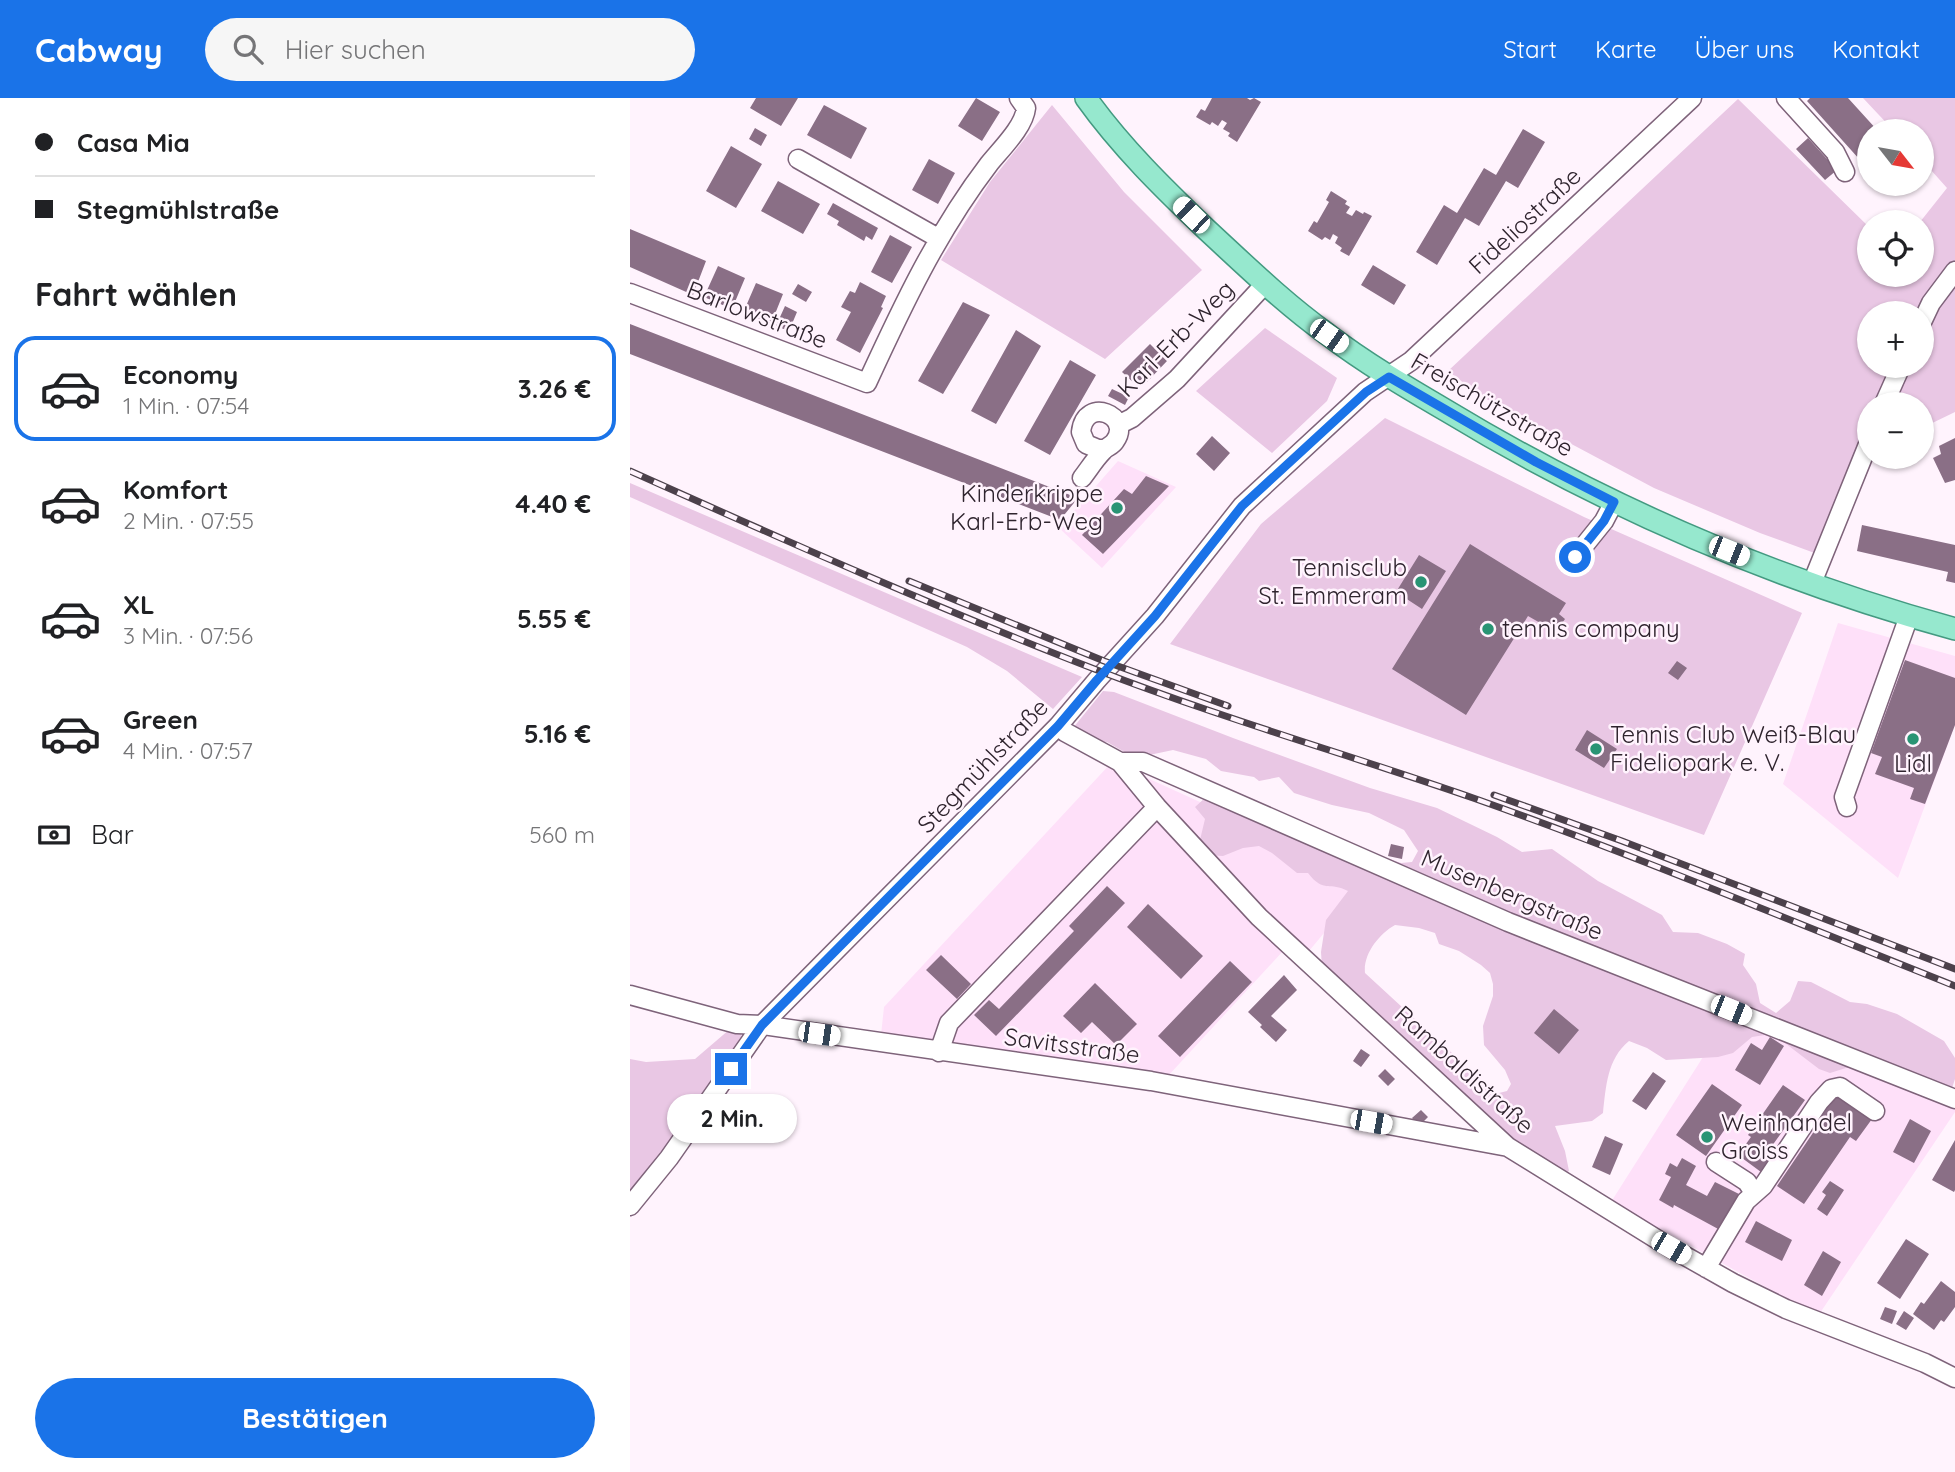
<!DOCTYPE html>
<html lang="de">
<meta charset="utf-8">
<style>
:root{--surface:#fff;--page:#f6f6f6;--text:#202124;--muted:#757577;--line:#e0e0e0;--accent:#1a73e8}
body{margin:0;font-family:Quicksand,sans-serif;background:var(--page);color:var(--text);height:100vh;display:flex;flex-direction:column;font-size:26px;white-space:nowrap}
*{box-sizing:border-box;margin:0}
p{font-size:23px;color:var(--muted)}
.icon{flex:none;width:38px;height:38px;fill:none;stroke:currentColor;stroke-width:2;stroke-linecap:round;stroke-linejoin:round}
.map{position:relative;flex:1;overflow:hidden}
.panel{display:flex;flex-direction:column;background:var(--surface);width:630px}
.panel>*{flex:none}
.hud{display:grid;align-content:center;height:154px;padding:0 35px;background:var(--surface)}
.needle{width:46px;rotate:121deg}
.tools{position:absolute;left:1227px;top:21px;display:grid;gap:14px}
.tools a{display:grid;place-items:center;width:77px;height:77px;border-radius:50%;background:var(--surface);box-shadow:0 2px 5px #0004;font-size:35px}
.end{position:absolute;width:32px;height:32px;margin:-16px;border:9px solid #1a73e8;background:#fff;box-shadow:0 0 0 4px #fff}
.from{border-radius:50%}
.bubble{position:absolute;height:49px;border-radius:24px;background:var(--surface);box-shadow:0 2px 5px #0004;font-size:23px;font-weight:700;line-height:49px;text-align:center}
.car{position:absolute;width:21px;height:42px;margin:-21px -10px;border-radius:9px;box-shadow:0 0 5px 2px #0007;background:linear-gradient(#fff 24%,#345 0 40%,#fff 0 76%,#345 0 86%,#fff 0)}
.hud b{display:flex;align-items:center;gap:24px;height:66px;font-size:26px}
.hud b+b{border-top:2px solid var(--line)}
.hud i{width:18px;height:18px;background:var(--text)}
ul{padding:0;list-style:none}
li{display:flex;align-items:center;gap:21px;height:105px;margin:0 14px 10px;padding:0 21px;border:4px solid transparent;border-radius:21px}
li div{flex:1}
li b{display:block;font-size:26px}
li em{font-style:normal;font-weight:700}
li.selected{border-color:var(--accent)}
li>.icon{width:63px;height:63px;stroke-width:1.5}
h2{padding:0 35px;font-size:32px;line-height:84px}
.pay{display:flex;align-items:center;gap:18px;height:77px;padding:0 35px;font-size:26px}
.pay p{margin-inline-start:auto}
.button{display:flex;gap:14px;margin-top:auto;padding:14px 35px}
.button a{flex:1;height:80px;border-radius:42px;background:var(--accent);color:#fff;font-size:28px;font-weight:700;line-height:80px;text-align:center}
header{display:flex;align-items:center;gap:42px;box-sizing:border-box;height:98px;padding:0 35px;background:var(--accent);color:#fff}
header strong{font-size:33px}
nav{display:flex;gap:38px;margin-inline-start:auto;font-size:24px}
.search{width:490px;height:63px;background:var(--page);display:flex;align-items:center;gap:18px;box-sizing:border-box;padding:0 24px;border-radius:38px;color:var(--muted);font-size:26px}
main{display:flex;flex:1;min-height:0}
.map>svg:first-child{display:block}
.built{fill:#fee0f9}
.green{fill:#e9c7e4;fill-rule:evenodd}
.building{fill:#8a6f86}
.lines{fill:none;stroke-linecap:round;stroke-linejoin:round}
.minor-casing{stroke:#7e637a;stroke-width:21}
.major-casing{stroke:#449a81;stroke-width:24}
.minor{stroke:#fff;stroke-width:18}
.major{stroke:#96e8ce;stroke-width:21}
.rail-casing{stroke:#4c414b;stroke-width:7}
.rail{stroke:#fff3fd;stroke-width:4.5;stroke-dasharray:13;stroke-linecap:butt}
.route{stroke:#1a73e8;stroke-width:9}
.poi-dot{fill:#299474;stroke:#fff3fd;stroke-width:2.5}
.labels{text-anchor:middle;stroke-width:5;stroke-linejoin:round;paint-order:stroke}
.street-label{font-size:24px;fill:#2f242e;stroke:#fff3fd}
.poi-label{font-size:24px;fill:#2f242e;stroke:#fff3fd;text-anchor:start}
</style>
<header>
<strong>Cabway</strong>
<div class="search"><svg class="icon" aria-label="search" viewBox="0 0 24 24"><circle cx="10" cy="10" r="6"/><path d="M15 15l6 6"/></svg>Hier suchen</div>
<nav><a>Start</a><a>Karte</a><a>Über uns</a><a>Kontakt</a></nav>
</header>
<main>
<section class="panel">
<div class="hud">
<b><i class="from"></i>Casa Mia</b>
<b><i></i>Stegmühlstraße</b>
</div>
<h2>Fahrt wählen</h2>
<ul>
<li class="selected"><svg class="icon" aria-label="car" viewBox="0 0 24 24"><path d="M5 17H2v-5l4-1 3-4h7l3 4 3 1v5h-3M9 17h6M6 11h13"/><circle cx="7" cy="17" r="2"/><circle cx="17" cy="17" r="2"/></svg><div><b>Economy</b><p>1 Min. · 07:54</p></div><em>3.26 €</em></li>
<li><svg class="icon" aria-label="car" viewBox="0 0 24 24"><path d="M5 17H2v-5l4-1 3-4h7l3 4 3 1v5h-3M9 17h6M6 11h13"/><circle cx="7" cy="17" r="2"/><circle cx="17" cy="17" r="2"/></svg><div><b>Komfort</b><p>2 Min. · 07:55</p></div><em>4.40 €</em></li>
<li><svg class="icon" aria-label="car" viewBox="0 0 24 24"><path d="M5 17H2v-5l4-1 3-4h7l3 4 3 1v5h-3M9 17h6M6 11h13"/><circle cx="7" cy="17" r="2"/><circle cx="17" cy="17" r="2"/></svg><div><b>XL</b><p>3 Min. · 07:56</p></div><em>5.55 €</em></li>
<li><svg class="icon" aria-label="car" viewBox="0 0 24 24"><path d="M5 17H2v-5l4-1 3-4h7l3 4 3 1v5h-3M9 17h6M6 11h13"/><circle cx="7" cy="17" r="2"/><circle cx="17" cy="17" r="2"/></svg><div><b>Green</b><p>4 Min. · 07:57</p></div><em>5.16 €</em></li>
</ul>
<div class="pay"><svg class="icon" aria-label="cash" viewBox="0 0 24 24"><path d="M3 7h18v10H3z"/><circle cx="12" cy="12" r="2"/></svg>Bar<p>560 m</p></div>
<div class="button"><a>Bestätigen</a></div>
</section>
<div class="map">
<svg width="1325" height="1374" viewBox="0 0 1325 1374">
<rect width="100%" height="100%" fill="#fff3fd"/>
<path class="built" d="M488,363L546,389L472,470L429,430Z
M1208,525L1325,558V627L1268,780L1153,686Z
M482,664L739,781L669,865L654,852L538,978L251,937L254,909Z
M1099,918L1325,1006V1014L1188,1218L981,1104Z"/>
<path class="green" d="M1233,0H1325V314L1292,330V306H1239V359H1248L1234,369L1198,460L1130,435L1024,390L851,298L818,273L1108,1L1239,129V177H1292V124H1290L1317,90L1292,62V33H1264ZM1239,215H1292V268H1239Z
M422,7L494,94L572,172L475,261L311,162L360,84Z
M635,230L707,280L697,303L642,355L566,293Z
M755,320L954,419L1172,515L1074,737L540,546L631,426Z
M0,385L452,579L423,611L377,573L337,549L0,399Z
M473,593L484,594L603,640L740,690L807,710L867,739L892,754L922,751L968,783L1032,817L1043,834L1068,835L1097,846L1115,856L1113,867L1126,886L1130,905L1146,915L1160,903L1168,883L1181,884L1220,904L1237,906L1267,916L1314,943L1325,960V981L1322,990L1315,995L1252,969L1216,970L1200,975L1189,971L1151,942L1135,937L1122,939L1103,955L1088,959L1036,962L1017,950L999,943C977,961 976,989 973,1015L962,1023L925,1028L935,1053L939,1073L932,1077L883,1043L692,870L691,854L696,822L718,793C700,783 694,796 678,775H667L642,755L629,748L613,750L593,758L575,757L569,746L575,721L565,709L575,700L771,765L782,764L788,753L774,732L739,715L702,707L664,695L649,679L629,683L624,679L591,673L576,661L543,652L505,660L477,644L459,643L443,630ZM765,827L789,830L805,835L809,846L829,853L851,867L860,875L863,886V898L853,928L854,947L875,972L881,986L877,993L869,995L860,990L735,875C733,856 749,836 765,827Z
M100,931L110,934L113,941L32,1056L0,1096V961L16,964L65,961Z"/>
<path class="building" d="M126,0H168L151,28L120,10Z
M346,0L370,14L352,43L328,28Z
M582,0H617L620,2L624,0L631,4L607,44L598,38L600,35L593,31L597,25L592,22L588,28L582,24L580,27L566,19L571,11L575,13Z
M1180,0H1218L1248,33H1239V72L1177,3Z
M194,7L237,30L221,61L177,37Z
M125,30L137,37L131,48L119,41Z
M893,31L915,44L888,90L876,83L849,128L835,120L807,167L786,154L814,107L827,115L854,70L866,77Z
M1178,40L1207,72L1195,82L1166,51Z
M101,48L132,66L106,110L76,93Z
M299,61L325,75L308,106L282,92Z
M148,83L190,106L173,136L131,113Z
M701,93L717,103L715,106L720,109L716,115L722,118L726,112L733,116L734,114L742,118L719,158L710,153L712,150L705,145L708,139L703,136L700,142L695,139L692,142L678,133L684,123L687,125L699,104L696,102Z
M203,105L248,130L242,142L236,138L234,143L207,127L209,123L197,116Z
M0,131L76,163L63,197L0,169Z
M260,137L282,149L262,185L241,174Z
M743,167L776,187L764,207L731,187Z
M88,168L115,180L102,211L74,199Z
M230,184L256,198L251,209L253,210L230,255L206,242L221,214L211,209L220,193L225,195Z
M126,185L153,196L141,226L113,215Z
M168,186L182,194L176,204L162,196Z
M333,204L360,217L313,296L288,283Z
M155,208L167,214L159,233L146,228Z
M0,226L67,252L448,400L430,422L0,256Z
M386,232L411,248L366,326L341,313Z
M520,246L537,263L516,285L512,281L506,287L492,274Z
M440,262L466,277L420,357L394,343Z
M482,291L499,299L495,307L478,298Z
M582,338L600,355L584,373L566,356Z
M1325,340V382L1315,385L1303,360L1311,356L1309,348Z
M516,378L539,388L473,456L452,437L494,391L502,396Z
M1232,427L1325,447V485L1316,483L1318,474L1227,453Z
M840,446L936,505L929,516L935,521L926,534L898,518L836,617L762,571Z
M789,457L816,473L792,511L766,494Z
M1275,562L1325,580V627L1295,706L1280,701L1284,690L1245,676L1252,659L1241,655Z
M1047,563L1057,570L1048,582L1038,575Z
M957,632L987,651L974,670L945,652Z
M761,746L774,749L772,761L758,758Z
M477,788L495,805L366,938L344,917L359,902L369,911L444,833L439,828Z
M518,806L573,858L551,881L497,829Z
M311,857L341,886L327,901L296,872Z
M600,863L622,884L550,959L528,938Z
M654,877L667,892L641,918L657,932L646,944L630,929L632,927L618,914Z
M465,885L507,926L486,947L462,924L451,935L433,918Z
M924,911L949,932L929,956L904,935Z
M1140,939L1154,948L1130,987L1105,972L1121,945L1132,952Z
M731,951L740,957L731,969L723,963Z
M755,971L765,981L758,988L748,978Z
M1023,974L1036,983L1016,1012L1002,1003Z
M1082,986L1112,1007L1076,1058L1046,1037Z
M1153,987L1175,1002L1139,1052L1144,1056L1131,1074L1108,1057L1121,1039L1118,1037Z
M1205,995L1242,1021L1226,1043L1220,1039L1174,1106L1147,1088L1193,1020L1189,1017Z
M791,1012L798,1019L789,1028L782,1020Z
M1280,1021L1301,1033L1284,1065L1263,1054Z
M975,1038L993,1046L980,1077L962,1069Z
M1325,1042V1092L1324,1094L1302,1082Z
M1052,1060L1066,1068L1056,1087L1077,1098L1085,1084L1109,1096L1090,1132L1044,1107L1043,1110L1029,1102L1041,1079L1035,1076L1040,1065L1047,1069Z
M1200,1083L1214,1092L1197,1118L1187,1111L1196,1097L1192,1094Z
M1126,1123L1162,1142L1152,1163L1115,1144Z
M1276,1141L1299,1156L1270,1201L1247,1185Z
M1193,1153L1211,1164L1192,1198L1174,1187Z
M1311,1183L1325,1194V1209L1314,1224L1311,1222L1304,1232L1283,1216L1291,1204L1294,1206Z
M1255,1209L1267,1213L1262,1226L1250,1221Z
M1274,1213L1284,1220L1276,1232L1266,1226Z"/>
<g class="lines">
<defs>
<path id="minor" d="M1156,0L1205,54L1215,74
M168,61L308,140
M0,195L237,285C272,209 307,134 359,66C371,51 394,29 396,10L389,0
M1292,224L1301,205L1325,173
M1254,306L1271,268
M488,327L502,320L547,281L635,186
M452,380C459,371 465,361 473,353C476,349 482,348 485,343C503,318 455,297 451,334L456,346L468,351H474
M945,459L974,423L984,404
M1182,485L1239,344
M428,628L435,634L490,664H513L878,824L1325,1001
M490,664L527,709L629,819L878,1049L1041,1150L1103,1185L1156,1211L1295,1265L1325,1280
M1217,709L1214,699L1279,518
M0,897L107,926L132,927L521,983L878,1049
M309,954L319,925L527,709
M1086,1064L1117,1084L1124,1095
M0,1108L39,1060L132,927L428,628L467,582L525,518L612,408L735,294L781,263L1062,0
M1076,1170L1116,1103L1133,1088L1189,1004L1201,991L1210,989L1245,1013"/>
<path id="major" d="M456,0C491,49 534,91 577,132C616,168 654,205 697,236C735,265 776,289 817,313C974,408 1147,482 1325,531"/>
</defs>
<use href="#minor" class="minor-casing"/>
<use href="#major" class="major-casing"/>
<use href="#minor" class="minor"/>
<use href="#major" class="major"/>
<defs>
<path id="rail" d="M0,373C154,442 309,511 467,572C591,620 720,657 846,701C1007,758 1166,825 1325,888
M279,483L474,563L598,608
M864,697L992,743L1325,871"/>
</defs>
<use href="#rail" class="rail-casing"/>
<use href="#rail" class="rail"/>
</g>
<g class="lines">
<path class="route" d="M101,971L132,927L428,628L467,582L525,518L612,408L736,294L759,279L906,364L984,404L974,423L945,459"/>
</g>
<g class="poi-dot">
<circle cx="487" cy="410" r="7"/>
<circle cx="791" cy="484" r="7"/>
<circle cx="858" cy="531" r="7"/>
<circle cx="1283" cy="641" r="7"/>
<circle cx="966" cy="651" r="7"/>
<circle cx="1077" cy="1039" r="7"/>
</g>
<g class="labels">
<g class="street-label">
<text transform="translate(895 123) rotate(-43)" y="8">Fideliostraße</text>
<text transform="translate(127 217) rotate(21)" y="8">Barlowstraße</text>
<text transform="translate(546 241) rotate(-45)" y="8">Karl-Erb-Weg</text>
<text transform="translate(862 307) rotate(30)" y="8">Freischützstraße</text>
<text transform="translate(353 668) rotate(-46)" y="8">Stegmühlstraße</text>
<text transform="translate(882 797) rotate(23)" y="8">Musenbergstraße</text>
<text transform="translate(442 948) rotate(8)" y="8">Savitsstraße</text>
<text transform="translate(834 972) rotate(42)" y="8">Rambaldistraße</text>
</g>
<g class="poi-label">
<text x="473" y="404" text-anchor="end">Kinderkrippe<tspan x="473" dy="28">Karl-Erb-Weg</tspan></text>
<text x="777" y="478" text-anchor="end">Tennisclub<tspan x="777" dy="28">St. Emmeram</tspan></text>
<text x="872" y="539">tennis company</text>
<text x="980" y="645">Tennis Club Weiß-Blau<tspan x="980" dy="28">Fideliopark e. V.</tspan></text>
<text x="1283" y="674" text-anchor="middle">Lidl</text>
<text x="1091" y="1033">Weinhandel<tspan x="1091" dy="28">Groiss</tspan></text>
</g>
</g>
</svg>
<div class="tools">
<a><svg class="needle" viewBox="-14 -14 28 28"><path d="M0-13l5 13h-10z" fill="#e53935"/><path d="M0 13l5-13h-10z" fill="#757577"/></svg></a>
<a><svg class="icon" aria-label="locate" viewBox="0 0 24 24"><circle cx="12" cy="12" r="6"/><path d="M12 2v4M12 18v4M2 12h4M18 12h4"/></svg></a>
<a>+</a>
<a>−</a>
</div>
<i class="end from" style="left:945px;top:459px"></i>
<i class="end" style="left:101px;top:971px"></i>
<div class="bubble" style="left:37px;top:996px;width:130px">2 Min.</div>
<i class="car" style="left:561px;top:117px;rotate:314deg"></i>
<i class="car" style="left:699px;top:238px;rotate:125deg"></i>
<i class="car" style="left:1099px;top:453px;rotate:112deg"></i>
<i class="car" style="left:1101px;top:912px;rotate:112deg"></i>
<i class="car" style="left:189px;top:936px;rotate:98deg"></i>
<i class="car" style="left:741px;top:1024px;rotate:100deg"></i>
<i class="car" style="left:1041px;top:1150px;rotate:120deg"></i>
</div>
</main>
